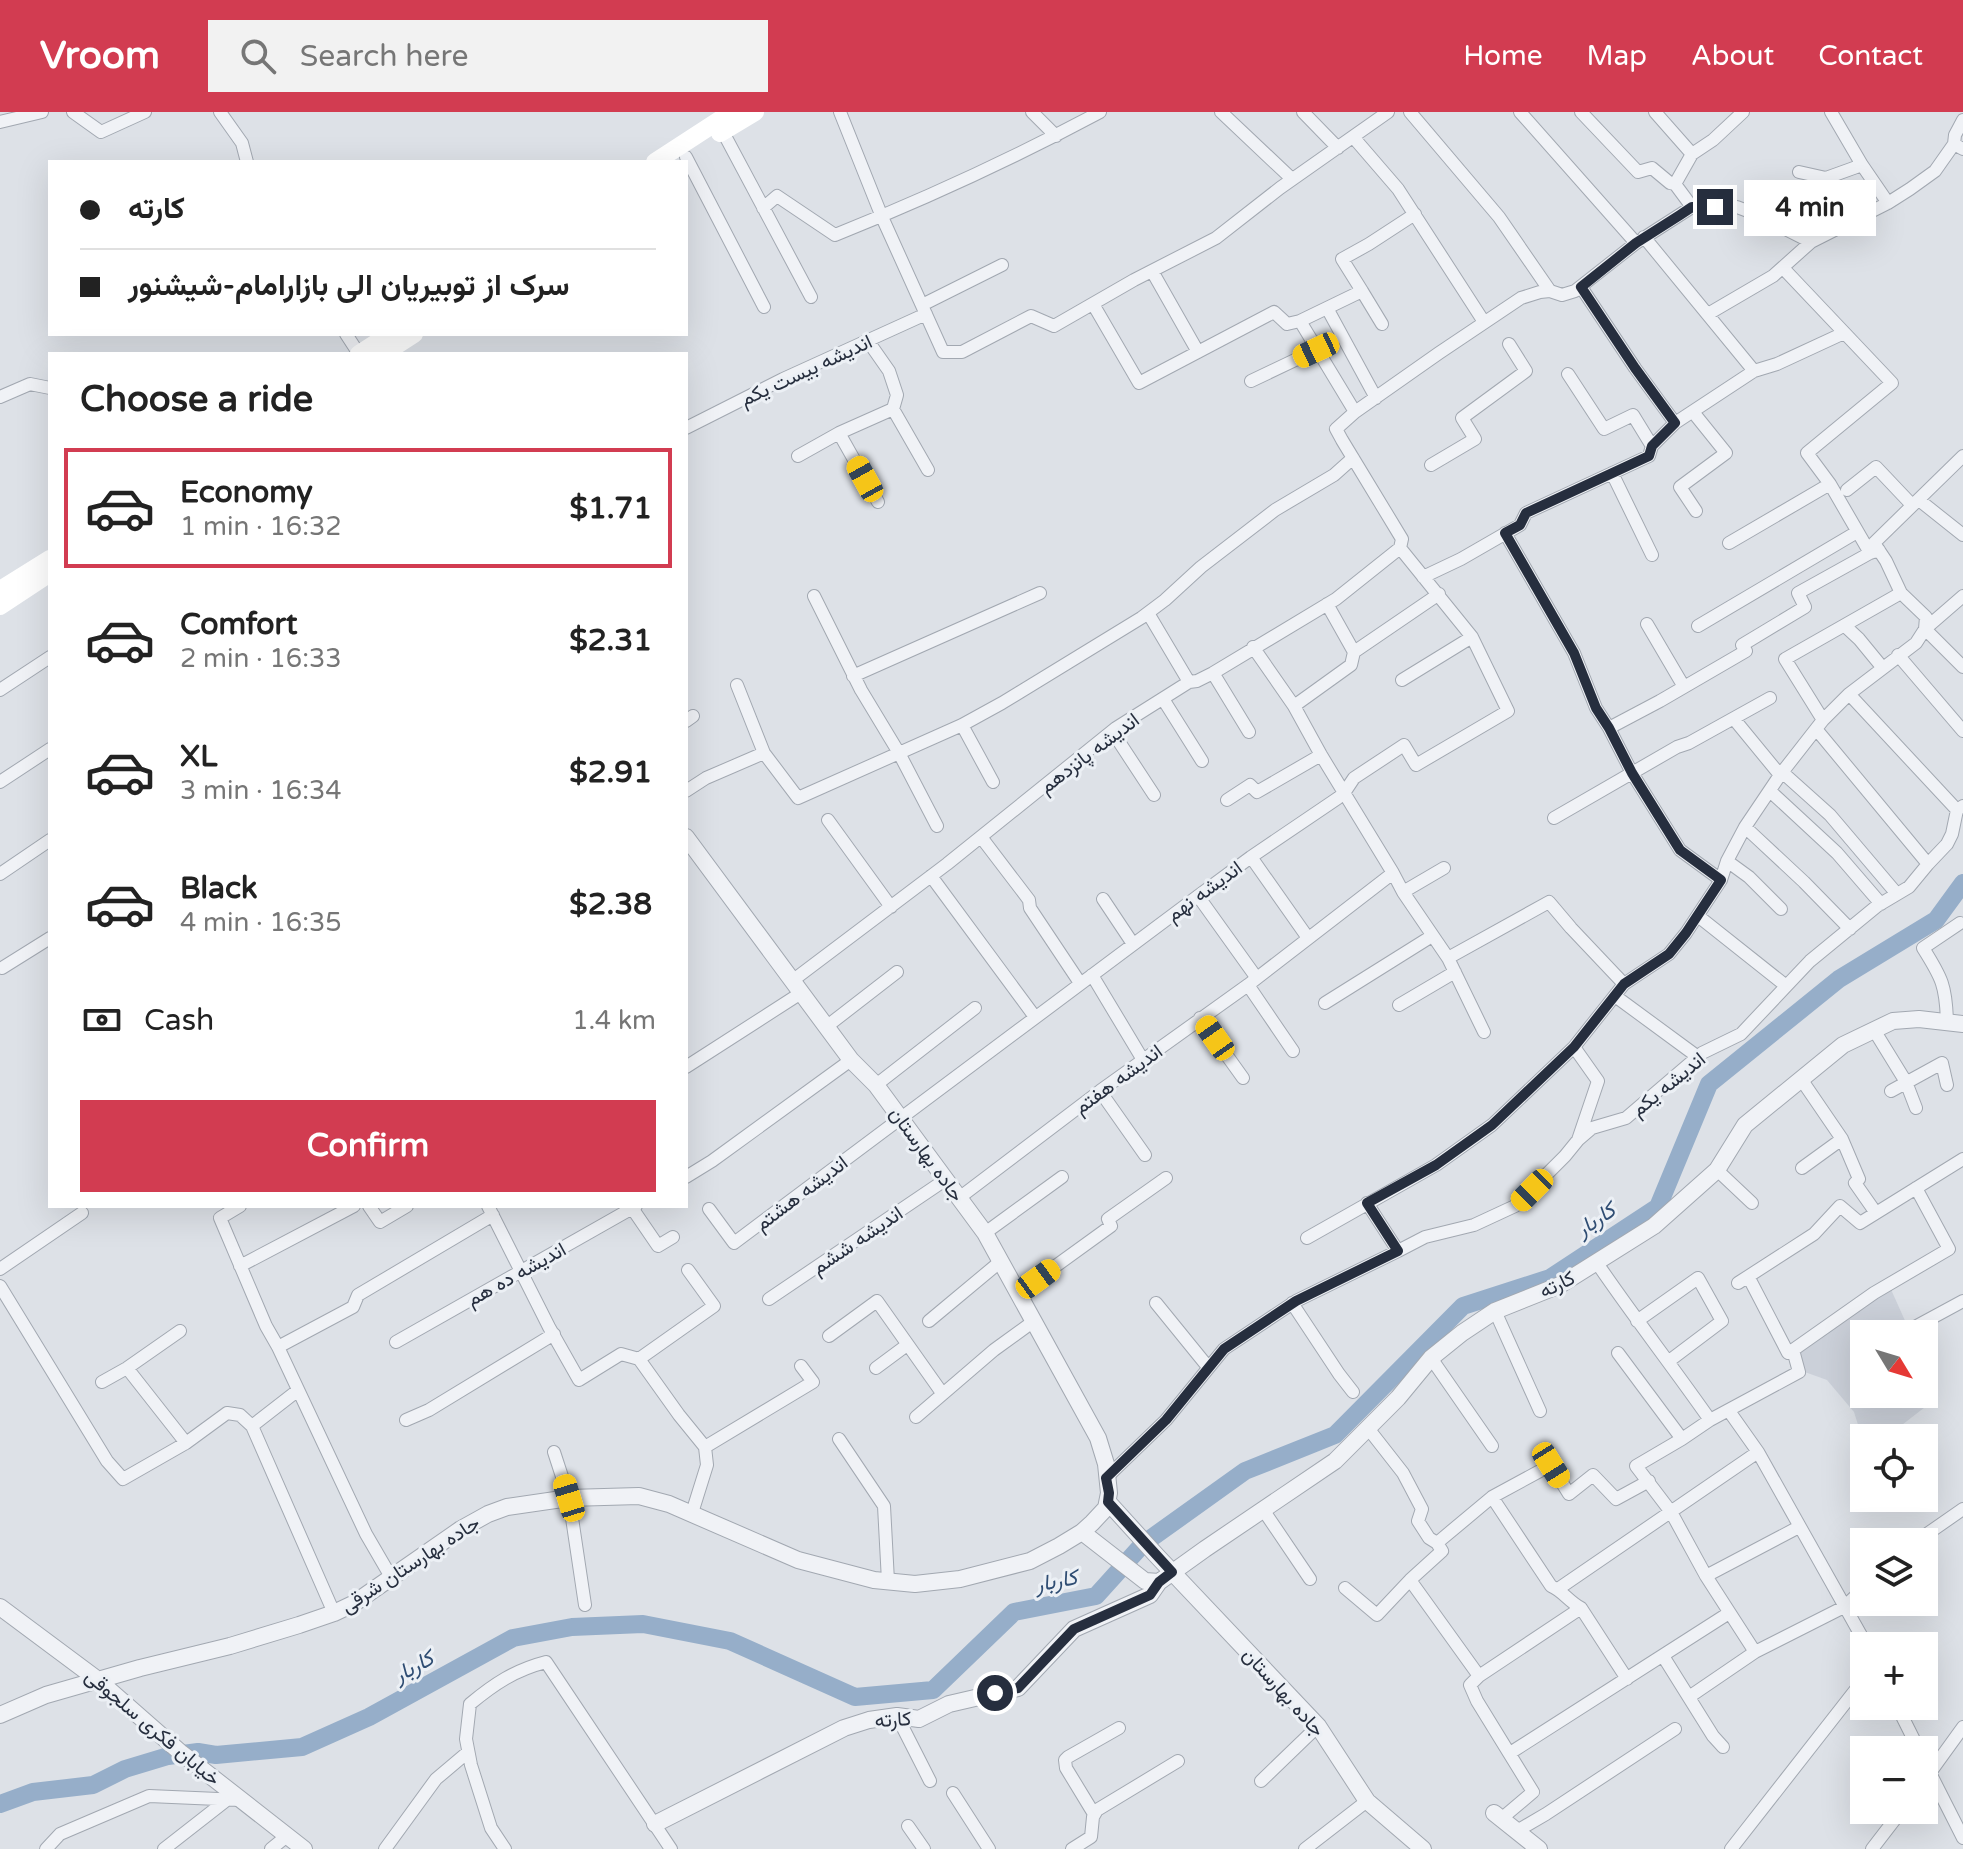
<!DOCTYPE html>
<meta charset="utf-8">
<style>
:root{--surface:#fff;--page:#f2f2f2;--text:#222;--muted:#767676;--line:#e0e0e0;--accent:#d23c51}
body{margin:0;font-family:"Varela Round",Vazirmatn,sans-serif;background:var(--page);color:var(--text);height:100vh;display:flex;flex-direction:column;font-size:30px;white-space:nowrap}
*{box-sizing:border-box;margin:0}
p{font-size:26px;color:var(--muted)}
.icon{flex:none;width:44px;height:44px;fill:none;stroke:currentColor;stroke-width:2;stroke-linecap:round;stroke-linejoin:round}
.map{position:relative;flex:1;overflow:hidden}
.panel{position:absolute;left:48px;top:240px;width:640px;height:856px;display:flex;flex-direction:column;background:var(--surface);border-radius:0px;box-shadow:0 8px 32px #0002}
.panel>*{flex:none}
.guide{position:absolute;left:48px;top:48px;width:640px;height:176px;border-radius:0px;box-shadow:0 8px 32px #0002;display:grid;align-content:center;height:176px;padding:0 32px;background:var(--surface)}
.needle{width:52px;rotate:128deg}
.buttons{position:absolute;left:1850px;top:1208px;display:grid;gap:16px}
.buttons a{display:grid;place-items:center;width:88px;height:88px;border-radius:0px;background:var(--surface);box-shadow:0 8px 32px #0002;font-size:40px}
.end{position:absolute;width:36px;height:36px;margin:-18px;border:10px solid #262e3e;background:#fff;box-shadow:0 0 0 4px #fff}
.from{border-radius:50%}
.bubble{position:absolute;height:56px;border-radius:0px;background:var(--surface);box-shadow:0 8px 32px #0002;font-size:26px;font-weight:800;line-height:56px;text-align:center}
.car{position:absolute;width:24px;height:48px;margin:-24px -12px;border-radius:10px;box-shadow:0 0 6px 2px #0007;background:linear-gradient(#f5c518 24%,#345 0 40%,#f5c518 0 76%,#345 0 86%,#f5c518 0)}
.guide b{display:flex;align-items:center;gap:28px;height:76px;font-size:30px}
.guide b+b{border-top:2px solid var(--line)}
.guide i{width:20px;height:20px;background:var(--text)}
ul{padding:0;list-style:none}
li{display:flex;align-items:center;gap:24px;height:120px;margin:0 16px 12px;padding:0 16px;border:4px solid transparent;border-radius:0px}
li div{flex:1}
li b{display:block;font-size:30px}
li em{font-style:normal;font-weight:800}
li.selected{border-color:var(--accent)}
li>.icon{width:72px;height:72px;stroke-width:1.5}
h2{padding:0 32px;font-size:36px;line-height:96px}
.pay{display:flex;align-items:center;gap:20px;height:88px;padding:0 32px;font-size:30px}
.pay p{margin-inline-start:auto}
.action{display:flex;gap:16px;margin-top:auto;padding:16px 32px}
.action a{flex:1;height:92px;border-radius:0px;background:var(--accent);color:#fff;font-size:32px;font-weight:800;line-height:92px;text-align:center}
header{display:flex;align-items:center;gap:48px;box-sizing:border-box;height:112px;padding:0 40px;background:var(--accent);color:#fff}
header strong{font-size:38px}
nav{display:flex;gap:44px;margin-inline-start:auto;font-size:28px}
.search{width:560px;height:72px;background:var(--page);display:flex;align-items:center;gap:20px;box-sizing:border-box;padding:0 28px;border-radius:0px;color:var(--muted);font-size:30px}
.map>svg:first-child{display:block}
.built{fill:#cbd0d9}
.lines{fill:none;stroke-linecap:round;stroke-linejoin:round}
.river{stroke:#96aec9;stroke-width:18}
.minor-casing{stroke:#a2a8b1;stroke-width:14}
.tertiary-casing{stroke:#a2a8b1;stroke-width:18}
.minor{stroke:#f0f2f6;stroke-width:12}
.tertiary{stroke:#f0f2f6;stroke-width:16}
.secondary{stroke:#fff;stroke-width:18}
.route{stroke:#262e3e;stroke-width:10}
.labels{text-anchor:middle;stroke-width:6;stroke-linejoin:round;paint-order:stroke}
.street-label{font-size:20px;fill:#262e3e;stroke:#ecf0f5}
.water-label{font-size:22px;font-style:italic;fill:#2f4d73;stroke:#ecf0f5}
</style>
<header>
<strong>Vroom</strong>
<div class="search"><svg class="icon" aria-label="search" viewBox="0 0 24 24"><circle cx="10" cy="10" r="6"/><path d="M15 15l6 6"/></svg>Search here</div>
<nav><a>Home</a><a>Map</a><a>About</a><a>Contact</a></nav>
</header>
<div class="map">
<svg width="1963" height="1737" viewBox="0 0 1963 1737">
<rect width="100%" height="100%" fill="#dde1e7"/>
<path class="built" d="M1889,1173L1911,1222H1864V1282H1924V1250L1938,1282L1929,1292L1885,1326H1864V1332L1854,1300L1827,1268L1802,1259L1794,1238Z"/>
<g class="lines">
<path class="river" d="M0,1692L33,1680L93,1673L125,1657L168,1644L198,1640L216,1643L302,1635L369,1605L513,1526L572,1515L643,1512L730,1529L855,1585L933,1578L1014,1500L1096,1484L1143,1432L1245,1359L1335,1323L1463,1194L1550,1166L1658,1095L1709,972L1839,867L1936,808L1963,771"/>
<defs>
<path id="minor" d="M73,0L101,20L145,0
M220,0L242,31L247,50
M840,0L882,105L943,240H962L1031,204L1054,214L1134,168L1216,126L1280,76L1388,0
M1032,0L1056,24
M1221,0L1292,67
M1303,0L1338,36
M1410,0L1499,105L1550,179
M1520,0L1636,131
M1581,0L1638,60L1652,56L1670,71L1675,72
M1655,0L1692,42L1675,72L1692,95
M1831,0L1862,53L1888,91
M0,10L42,0
M723,20L811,185
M1354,26L1398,77L1484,210
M1954,32L1955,23L1963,8
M1692,42L1713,28L1743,0
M686,45L764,195
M1799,60L1826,66L1862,53
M763,96L777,84L835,123C925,87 1014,46 1100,0
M1644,125L1754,259
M1783,156L1892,271L1807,341L1830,372L1870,441L1879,438
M1152,159L1198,240
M1581,175L1635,256L1675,311
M1362,179L1382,212
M1093,192L1139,271L1274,200L1287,212L1300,209L1355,300
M922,193L1002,153
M1327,196L1376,286
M1708,202L1773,164L1811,130
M1300,209L1362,179L1342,147L1369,132L1415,102
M346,222L359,242
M868,229L889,259L897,283L893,297L928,358
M1568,262L1604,317L1633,303L1652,334
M1251,269L1316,238
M0,285L30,272L50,276
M1693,300L1726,341L1680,375L1696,399
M686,316L783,267L926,202
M839,321L878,390
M798,344L839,321L893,297
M1431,353L1475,327L1462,306L1526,259L1509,232
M1612,361L1652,443
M1847,378L1876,355L1912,393
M1919,388L1963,423
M1505,421L1574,541L1596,596L1609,616L1632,661L1680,738L1721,768
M1729,431L1830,372
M1400,436L1402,427L1342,328L1336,317L1355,300L1439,241L1521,186L1540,180L1550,179L1562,183L1575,179L1636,131L1692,95H1737L1758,103L1811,130L1888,91L1910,77L1935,59L1954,32L1963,37
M1423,465L1461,447L1520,413L1526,401L1649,344L1652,334L1675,311L1754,259L1777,252L1844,221
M814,484L861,578L899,641L937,714
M1963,484L1925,517L1963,555
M1327,492L1354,540
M1148,501L1189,570
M1647,512L1684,575
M1698,514L1857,420
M1845,514L1859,527L1882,555
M1253,535L1294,594L1321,643L1393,761L1403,780L1448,846L1484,920
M1898,543L1963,619
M1213,561L1249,620
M853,564L1040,481
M1402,568L1472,525
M737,573L764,641L798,686L962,613L1002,591L1141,506L1165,488L1201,455L1275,398L1334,363L1353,346
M0,578L50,545
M1849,582L1957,698
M1163,587L1202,649
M1294,594L1351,553L1354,540L1439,482
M1734,607L1780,663
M1823,608L1785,547L1901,481
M686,609L693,604
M962,613L993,670
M1609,616L1660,589L1746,539L1742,533L1805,495L1798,481L1870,441
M1816,617L1928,752
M1112,619L1154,683
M1782,660L1830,703L1897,782
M0,670L50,637
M686,679L706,666L764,641
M1770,679L1837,741L1881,792
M1227,688L1250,673L1257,680L1321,643
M1554,706L1677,635L1689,631L1770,586
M828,708L891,795
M1745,715L1804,770L1850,817
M981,725L1029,788L1030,796L1080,871
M1251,745L1308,826
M1727,749L1749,765L1781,797
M0,762L50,728
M931,764L1035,905
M1403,780L1444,756
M1198,784L1256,865
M1103,787L1133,832
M1698,804L1785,873
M1448,846L1549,790L1571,816L1624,872
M2,856L50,826
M1092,863L1143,948
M792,869L947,752L1116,616L1189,570L1197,569L1213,561L1336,487L1400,436
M1248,873L1293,939
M1615,884L1698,945
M1325,891L1432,824
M1399,893L1455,860
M1200,906L1243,966
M1947,910C1946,874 1942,866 1923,836L1960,811
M826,915L897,860
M1874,918L1906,970L1916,996
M686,955L801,881
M1801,967L1842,1027L1859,1067L1855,1071L1876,1101
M876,973L975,896
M1100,979L1145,1043
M1891,979L1942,951L1947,973
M1578,1028L1598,969L1574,935L1624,872L1669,842L1686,821L1721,768L1727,749L1745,715L1780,663L1823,608L1849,582L1916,531L1925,517L1926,505L1901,481L1886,449L1874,431L1963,344
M1802,1056L1842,1027
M1717,1058L1752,1091
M686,1065L712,1049L851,948
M959,1086L1100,979L1248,873L1393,761
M1367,1091L1398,1139
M240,1094L220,1106L266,1214L278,1235L366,1422L391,1465
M369,1094L380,1110L407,1094
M488,1094L549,1215L579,1268L621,1242L639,1247L679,1303L705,1335L707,1353L692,1401
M632,1096L658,1134L673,1125
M709,1097L734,1131L1198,784L1251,745L1338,686L1344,681L1354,666L1404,633L1416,653L1508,599L1472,525L1400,436
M985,1121L1062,1065
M1307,1126L1436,1053L1492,1013L1574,935
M1597,1151C1633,1204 1673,1255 1710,1308
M240,1154L354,1094
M0,1157L82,1101
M1749,1166L1788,1241L1793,1238
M1738,1171L1814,1122L1840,1094L1860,1111L1963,1047
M0,1174L107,1349L123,1367L186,1331L227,1301L240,1303L252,1314
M1017,1182L1111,1114L1108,1107L1166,1066
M769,1187L945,1068
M1156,1191L1208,1255
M1292,1191L1339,1262L1353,1280
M1495,1199L1540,1299
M929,1209L1001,1149
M1637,1209L1698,1166L1722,1209L1669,1249
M1915,1215L1963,1189
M829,1224L877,1189L942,1281
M396,1230L636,1094
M278,1235L353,1195L358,1183L493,1103
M1618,1241L1682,1327
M1431,1246L1492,1334
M639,1247L714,1194L688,1158
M127,1256L186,1331
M876,1256L907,1233
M102,1270L127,1256L180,1219
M297,1279L252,1314L334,1501
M1729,1299L1758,1340L1867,1534
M916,1305L994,1238L1034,1209
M406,1308L429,1298L554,1222
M1367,1315L1403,1361L1422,1397L1418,1409L1429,1426L1437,1431
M839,1327L884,1394L888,1469
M705,1335L813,1270L801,1254
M554,1340L569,1386L585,1493
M1106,1366L1166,1308L1224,1237L1296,1189L1398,1139L1425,1125L1474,1113L1515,1094L1565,1044L1578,1028L1592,1016L1626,1006L1702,941L1741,922L1810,849L1877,794L1909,775L1928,752L1947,732L1952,722L1957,698L1963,694
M1492,1385L1551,1474C1563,1479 1568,1489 1581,1496L1627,1567
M1264,1399L1310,1467
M1923,1430L1927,1422L1963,1397
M1706,1464L1799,1415
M1410,1468L1479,1564L1470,1573L1477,1589L1533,1680L1501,1707
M1345,1476L1377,1503L1410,1468L1442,1439L1437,1431L1492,1385L1551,1353L1569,1382L1593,1363L1616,1387L1649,1369
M1558,1477L1758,1340
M1755,1540L1706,1464L1671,1400L1636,1354L1682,1327L1710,1308L1799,1260L1793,1238L1874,1181L1949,1137L1916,1076
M1663,1544L1713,1624L1723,1635
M1479,1564L1581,1496
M1689,1585L1755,1540L1844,1495L1864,1476
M1897,1594L1919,1638
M897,1604L930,1669
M1510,1641L1729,1501
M1924,1649L1963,1726
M1261,1669L1318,1614
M1924,1669L1963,1615
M953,1681L989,1737
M1094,1702L1066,1656L1065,1648L1068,1645L1119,1616
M908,1714L924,1737
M1517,1719L1546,1702L1675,1617
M46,1737L60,1722L149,1684L241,1688
M164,1737L228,1687
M271,1737L287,1724
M385,1737L436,1667L468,1640
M505,1737L491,1716L471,1653L466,1627L470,1592C494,1572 515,1558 546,1550L671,1737
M1072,1737L1091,1725L1093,1705L1097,1698L1178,1649
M1305,1737L1367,1689
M1731,1737L1864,1567
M1872,1737L1902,1698"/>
<path id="tertiary" d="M1108,1390L1157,1444L1318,1614L1367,1689L1423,1737
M1082,1420L1145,1469L1159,1470L1205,1437L1335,1349L1398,1286L1431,1246L1462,1221L1495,1199L1560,1173L1654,1114L1717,1058L1745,1013L1843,933L1893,909L1919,907L1963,912
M0,1495L98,1568L180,1640L304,1737
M0,1603L46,1583L140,1556L230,1534L299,1513L334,1501L353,1492L461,1417L488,1402L507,1395L569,1386L639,1384L669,1392L798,1448L874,1468L915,1472L960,1467L1030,1449L1059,1434L1082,1420L1092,1411L1106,1396L1109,1381L1106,1352L1098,1326L985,1121L876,973L851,948L686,725
M1494,1701L1539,1737
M655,1712L844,1616L869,1608L897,1604L919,1607L949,1592L1018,1576L1074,1517L1150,1483L1159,1470"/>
</defs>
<use href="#minor" class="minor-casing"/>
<use href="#tertiary" class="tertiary-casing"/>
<use href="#minor" class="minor"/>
<use href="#tertiary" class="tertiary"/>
<path class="secondary" d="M720,21L755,0
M655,50L732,0
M359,242L390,222
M383,242L414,222
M0,478L50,447
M0,494L50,461"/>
</g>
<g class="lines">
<path class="route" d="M995,1581L1018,1576L1074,1517L1150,1483L1159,1470L1172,1460L1108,1390L1109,1381L1106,1366L1166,1308L1224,1237L1296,1189L1398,1139L1367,1091L1436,1053L1492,1013L1574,935L1624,872L1669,842L1686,821L1721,768L1680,738L1632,661L1609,616L1596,596L1574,541L1505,421L1520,413L1526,401L1649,344L1652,334L1675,311L1635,256L1581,175L1636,131L1680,103L1692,95H1715"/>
</g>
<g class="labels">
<g class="street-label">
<text transform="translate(806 258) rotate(-25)" y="7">اندیشه بیست یکم</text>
<text transform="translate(1089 641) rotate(-37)" y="7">اندیشه پانزدهم</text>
<text transform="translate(1204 779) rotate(-36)" y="7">اندیشه نهم</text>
<text transform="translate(1118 967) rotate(-36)" y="7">اندیشه هفتم</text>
<text transform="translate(1668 972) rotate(-39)" y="7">اندیشه یکم</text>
<text transform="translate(927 1042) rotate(54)" y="7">جاده بهارستان</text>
<text transform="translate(801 1081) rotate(-37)" y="7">اندیشه هشتم</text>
<text transform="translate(857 1128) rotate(-34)" y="7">اندیشه ششم</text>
<text transform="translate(516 1162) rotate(-29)" y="7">اندیشه ده هم</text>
<text transform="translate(1557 1172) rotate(-26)" y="7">کارته</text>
<text transform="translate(410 1452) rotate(-33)" y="7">جاده بهارستان شرقی</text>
<text transform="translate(1284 1580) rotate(48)" y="7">جاده بهارستان</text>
<text transform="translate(893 1607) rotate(-3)" y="7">کارته</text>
<text transform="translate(153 1615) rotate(40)" y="7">خیابان فکری سلجوقی</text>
</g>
<g class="water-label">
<text transform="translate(1595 1107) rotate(-34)" y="8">کاربار</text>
<text transform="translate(1056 1468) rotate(-11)" y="8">کاربار</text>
<text transform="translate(413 1554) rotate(-29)" y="8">کاربار</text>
</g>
</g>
</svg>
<div class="buttons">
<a><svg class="needle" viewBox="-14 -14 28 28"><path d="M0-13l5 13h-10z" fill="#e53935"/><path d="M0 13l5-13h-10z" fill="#767676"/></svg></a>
<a><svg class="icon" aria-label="locate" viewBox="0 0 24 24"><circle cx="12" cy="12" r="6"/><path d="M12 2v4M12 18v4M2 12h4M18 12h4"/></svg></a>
<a><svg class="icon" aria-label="layers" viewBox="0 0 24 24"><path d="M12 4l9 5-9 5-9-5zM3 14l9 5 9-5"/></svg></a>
<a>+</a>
<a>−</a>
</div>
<i class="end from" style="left:995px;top:1581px"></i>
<i class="end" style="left:1715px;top:95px"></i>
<div class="bubble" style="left:1744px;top:68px;width:132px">4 min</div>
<i class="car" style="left:1316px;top:238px;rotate:245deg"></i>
<i class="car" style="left:865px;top:367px;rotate:331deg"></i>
<i class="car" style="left:1215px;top:926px;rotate:325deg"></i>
<i class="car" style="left:1532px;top:1078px;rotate:225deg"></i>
<i class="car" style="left:1038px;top:1167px;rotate:54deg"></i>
<i class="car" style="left:1551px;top:1353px;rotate:148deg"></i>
<i class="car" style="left:569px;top:1386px;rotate:343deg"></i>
<div class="guide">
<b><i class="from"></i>کارته</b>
<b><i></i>سرک از توبیریان الی بازارامام-شیشنور</b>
</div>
<section class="panel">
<h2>Choose a ride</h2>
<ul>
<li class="selected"><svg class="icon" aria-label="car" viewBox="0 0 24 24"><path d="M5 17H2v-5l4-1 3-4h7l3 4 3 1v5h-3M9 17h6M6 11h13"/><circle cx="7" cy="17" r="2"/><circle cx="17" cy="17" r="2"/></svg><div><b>Economy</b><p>1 min · 16:32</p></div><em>$1.71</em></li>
<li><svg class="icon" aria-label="car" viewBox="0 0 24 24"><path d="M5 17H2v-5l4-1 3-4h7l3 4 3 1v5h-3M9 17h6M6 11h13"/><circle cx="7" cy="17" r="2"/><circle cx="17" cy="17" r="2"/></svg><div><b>Comfort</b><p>2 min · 16:33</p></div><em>$2.31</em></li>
<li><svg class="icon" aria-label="car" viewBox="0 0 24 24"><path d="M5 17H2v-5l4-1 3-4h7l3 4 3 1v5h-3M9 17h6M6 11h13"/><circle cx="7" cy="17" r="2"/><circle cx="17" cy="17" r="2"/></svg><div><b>XL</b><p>3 min · 16:34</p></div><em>$2.91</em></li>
<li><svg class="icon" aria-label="car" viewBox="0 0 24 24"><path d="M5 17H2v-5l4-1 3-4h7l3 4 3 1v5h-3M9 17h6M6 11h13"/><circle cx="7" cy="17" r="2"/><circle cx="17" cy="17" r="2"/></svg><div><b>Black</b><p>4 min · 16:35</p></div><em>$2.38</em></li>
</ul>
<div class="pay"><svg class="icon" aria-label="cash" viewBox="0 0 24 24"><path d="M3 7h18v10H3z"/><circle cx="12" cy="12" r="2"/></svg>Cash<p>1.4 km</p></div>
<div class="action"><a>Confirm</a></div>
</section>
</div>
